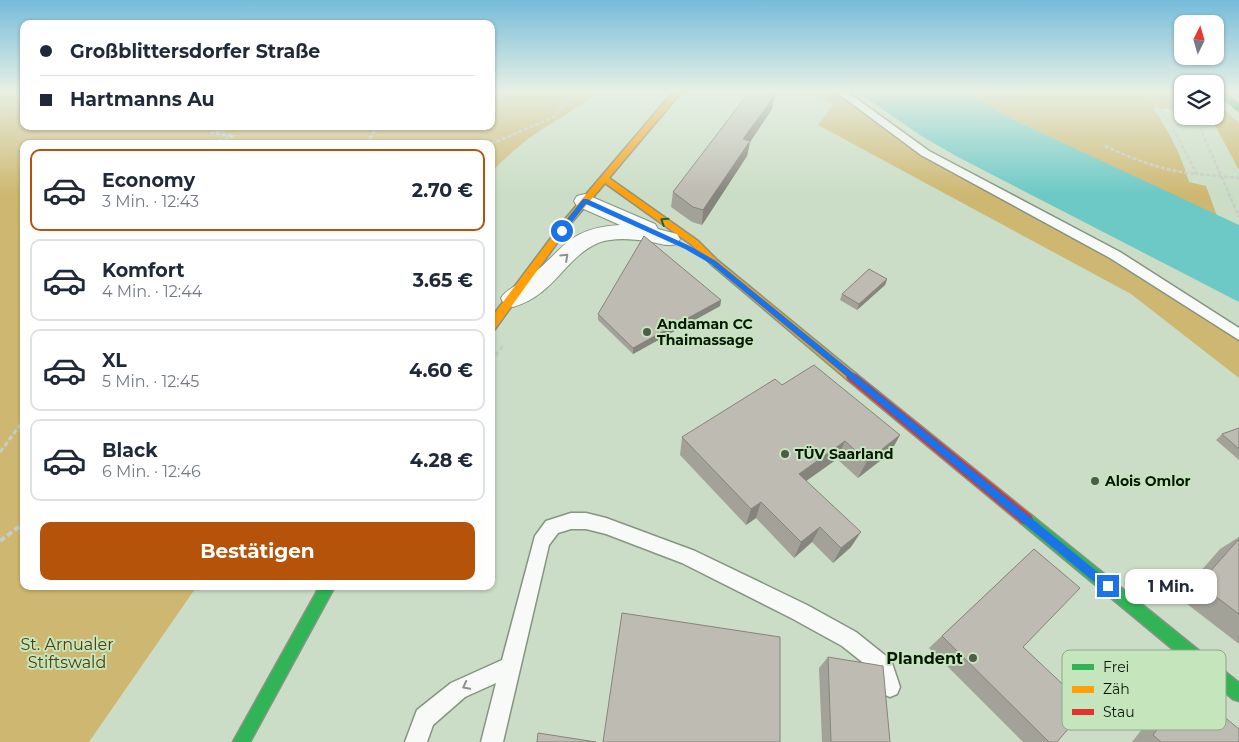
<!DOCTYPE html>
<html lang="de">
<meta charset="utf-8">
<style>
:root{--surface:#fff;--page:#f6f6f7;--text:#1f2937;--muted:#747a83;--line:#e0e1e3;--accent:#b45309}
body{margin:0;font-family:Montserrat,sans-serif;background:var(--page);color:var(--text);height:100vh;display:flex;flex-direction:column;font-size:19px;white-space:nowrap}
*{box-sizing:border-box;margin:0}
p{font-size:16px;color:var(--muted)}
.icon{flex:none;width:28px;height:28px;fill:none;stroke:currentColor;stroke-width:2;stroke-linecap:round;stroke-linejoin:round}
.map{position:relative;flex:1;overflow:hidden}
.details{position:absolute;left:20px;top:140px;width:475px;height:450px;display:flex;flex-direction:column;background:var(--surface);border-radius:10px;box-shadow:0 1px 4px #0004}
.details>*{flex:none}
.guide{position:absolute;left:20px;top:20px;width:475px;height:110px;border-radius:10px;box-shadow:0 1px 4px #0004;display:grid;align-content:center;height:110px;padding:0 20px;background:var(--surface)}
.needle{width:32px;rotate:5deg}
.fabs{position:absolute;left:1174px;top:15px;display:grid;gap:10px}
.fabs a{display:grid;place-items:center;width:50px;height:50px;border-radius:10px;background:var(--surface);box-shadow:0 1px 4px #0004;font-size:25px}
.end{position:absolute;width:22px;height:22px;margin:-11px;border:6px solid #1a73e8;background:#fff;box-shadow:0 0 0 2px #fff}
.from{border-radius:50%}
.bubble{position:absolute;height:35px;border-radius:10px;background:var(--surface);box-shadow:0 1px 4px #0004;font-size:16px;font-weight:700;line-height:35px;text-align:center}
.guide b{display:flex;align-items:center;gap:18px;height:48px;font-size:19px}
.guide b+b{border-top:1px solid var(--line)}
.guide i{width:12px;height:12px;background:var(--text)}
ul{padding:9px 0 0;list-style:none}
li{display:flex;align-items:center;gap:15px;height:82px;margin:0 10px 8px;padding:0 10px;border:2px solid var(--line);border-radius:10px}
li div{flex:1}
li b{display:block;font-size:19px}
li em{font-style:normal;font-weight:700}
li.selected{border-color:var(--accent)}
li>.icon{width:45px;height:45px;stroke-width:1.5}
.action{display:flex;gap:10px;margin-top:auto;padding:10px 20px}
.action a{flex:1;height:58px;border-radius:10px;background:var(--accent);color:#fff;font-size:20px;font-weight:700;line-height:58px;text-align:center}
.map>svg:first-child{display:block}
.forest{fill:#ceb871}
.water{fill:#6cc9c6}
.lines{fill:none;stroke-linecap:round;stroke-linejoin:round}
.lane-casing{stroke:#869482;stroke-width:3}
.street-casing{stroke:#869482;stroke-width:2}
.fast-casing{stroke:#869482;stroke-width:3}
.slow-casing{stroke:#869482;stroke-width:3}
.jam-casing{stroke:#869482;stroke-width:3}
.path-far2{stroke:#c7ccc5;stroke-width:2.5;stroke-dasharray:4 2;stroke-linecap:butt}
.path-far1{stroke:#c7ccc5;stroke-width:3;stroke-dasharray:5 2.5;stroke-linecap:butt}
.path{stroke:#c7ccc5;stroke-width:4;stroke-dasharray:6 3;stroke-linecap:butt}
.lane{fill:#f7faf6;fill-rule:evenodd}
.street{fill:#f7faf6;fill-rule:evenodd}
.fast{fill:#30b455;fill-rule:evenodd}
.slow{fill:#ff9f0a;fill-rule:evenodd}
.jam{fill:#e5322d;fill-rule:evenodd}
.path-bridge{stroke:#c7ccc5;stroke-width:2.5;stroke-dasharray:4 2;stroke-linecap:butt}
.wall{fill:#a3a299}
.shaded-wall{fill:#85847d}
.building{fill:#bebcb2;stroke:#85847d}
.oneway{stroke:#1d652e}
.oneway2{stroke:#8c938b}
.route{fill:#1a73e8}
.poi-dot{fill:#4e5c4a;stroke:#c5e6bd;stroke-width:2}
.labels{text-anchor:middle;stroke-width:4;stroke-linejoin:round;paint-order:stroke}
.poi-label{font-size:14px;font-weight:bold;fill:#0a1608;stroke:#c5e6bd;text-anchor:start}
.near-park-label{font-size:16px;fill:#513a0f;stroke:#c5e6bd}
.near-poi-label{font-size:16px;font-weight:bold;fill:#0a1608;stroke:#c5e6bd;text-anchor:end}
.key{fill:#c5e6bd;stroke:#8da887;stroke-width:1}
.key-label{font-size:14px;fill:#0a1608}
</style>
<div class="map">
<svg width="1239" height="742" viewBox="0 0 1239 742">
<rect width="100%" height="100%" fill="#cbddc6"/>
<path class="forest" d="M0,91H24V126H491V91H599C579,108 557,119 535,134C519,145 505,159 491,172V144H24V586H197L89,742H0Z
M804,91H834L920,153L980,187L1070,234L1239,341V378L1131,294L818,125L834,104Z
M961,91H1182V110L1153,108C1169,131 1181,155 1189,182L1206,186L1217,216L1016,121Z
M1215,101L1239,123V170L1210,116H1215Z"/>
<path class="water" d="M856,91H961L1016,121L1239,225V302L958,157L923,137Z"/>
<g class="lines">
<defs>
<path id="lane" d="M835,91H846L929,151L1120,252L1239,328V340L1110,258L921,155Z
M571,513H586L606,518L695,551L807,605L856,632L891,660L900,687L897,694L890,697L883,694L876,673L842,646L793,619L682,563L606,534L586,529H571L558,533L549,545L503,742H481L496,683L465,697L433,725L427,742H405L417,710L451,683L502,660L535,536L546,521Z"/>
<path id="street" d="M585,194L655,224L658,229L677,234L680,239L677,244C667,247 658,243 647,241C632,239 613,237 598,243C564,258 555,295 513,307L504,304L501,298C507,288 519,285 528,278C564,250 567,228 620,225L577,206L574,201L577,196Z"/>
<path id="fast" d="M1215,91H1223L1239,105V111Z
M1026,513L1031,515L1239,683V701L1233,699L1021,523L1019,519L1021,515Z
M320,586H335L250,742H233Z"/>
<path id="slow" d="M674,91H682L609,178L698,241L717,260L856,374L858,377L856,380H848L711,264L692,245L605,183L572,222L495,329L491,330V318L566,218Z"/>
<path id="jam" d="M852,373L856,374L1031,515L1033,519L1031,523L1026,525L1021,523L848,380L846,377L848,374Z"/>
</defs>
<use href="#lane" class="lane-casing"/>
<use href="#street" class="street-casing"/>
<use href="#fast" class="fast-casing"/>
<use href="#slow" class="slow-casing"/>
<use href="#jam" class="jam-casing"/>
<path class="path-far2" d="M1144,91L1168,119L1197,174L1239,178
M1174,91L1182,99
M201,144L230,138L234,136L212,133L238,126
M366,144L378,126
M491,144L554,117L573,91
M1105,146C1135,160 1164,171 1197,174"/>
<path class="path-far1" d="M491,362L504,344
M0,452L24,420"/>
<path class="path" d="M0,541L24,523"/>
<use href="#lane" class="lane"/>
<use href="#street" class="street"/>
<use href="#fast" class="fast"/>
<use href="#slow" class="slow"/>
<use href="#jam" class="jam"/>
<path class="path-bridge" d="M1195,116L1239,217"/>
</g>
<path class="wall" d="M772,109L750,142L747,156L702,225L692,222L671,207L673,192Z
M887,279L885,285L857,310L840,300L842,294Z
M721,300L720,306L633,354L598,320V314Z
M782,385L900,435L890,453L858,478L837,459L806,481L851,547L833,563L812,542L794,558L756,518L746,525L680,455L682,437Z
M1239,428V460L1216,440L1222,434Z
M1239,537V644L1178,597L1220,549Z
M1034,549L1023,647L1057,742H1023L929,648Z
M828,657L890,742H822L819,668Z
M1189,688L1239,742H1132L1166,698Z"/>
<path class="shaded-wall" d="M775,95L772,109L750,142L747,156L702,225L703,210L743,139Z
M887,279L885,285L857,310L859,304Z
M721,300L720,306L633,354V348Z
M900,435L890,453L858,478L867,461Z
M845,441L837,459L792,491L799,474Z
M761,502L756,518L746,525L751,509Z
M820,527L812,542L794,558L801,542Z
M861,532L851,547L833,563L841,548Z"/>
<path class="building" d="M750,91H756L775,95L743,139L750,141L703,210L693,207L673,192Z
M644,236L721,300L633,348L598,314Z
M869,269L887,279L859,304L842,294Z
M814,365L900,435L867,461L845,441L799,474L861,532L841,548L820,527L801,542L761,502L751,509L682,437L775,379L782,385Z
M1239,428V449L1222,434Z
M1239,539V614L1199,584Z
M1034,549L1080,588L1023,647L1087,707L1057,742H1049L942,636Z
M622,613L780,637V742H603Z
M828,657L883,666L890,742H831Z
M1189,688L1239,729V742H1161L1153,735Z
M538,733L596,742H537Z"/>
<defs><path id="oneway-chevron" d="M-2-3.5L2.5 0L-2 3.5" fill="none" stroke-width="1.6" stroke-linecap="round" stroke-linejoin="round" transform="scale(1.25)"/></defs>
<use class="oneway" href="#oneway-chevron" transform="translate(664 221) rotate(-147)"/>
<g class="oneway2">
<use href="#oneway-chevron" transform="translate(565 257) rotate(-43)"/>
<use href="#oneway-chevron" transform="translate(466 686) rotate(153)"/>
</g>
<linearGradient id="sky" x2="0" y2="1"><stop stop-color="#76bcda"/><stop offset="0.47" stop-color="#e8f0e5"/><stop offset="1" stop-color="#e8f0e5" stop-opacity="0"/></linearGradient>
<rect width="1239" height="194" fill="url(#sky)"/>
<path class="route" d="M583,199H587L690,246L716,261L1111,583L1113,586L1111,590H1104L711,264L685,249L586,204L564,232H559V229Z"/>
<g class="poi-dot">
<circle cx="647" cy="332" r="5"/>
<circle cx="785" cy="454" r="5"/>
<circle cx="1095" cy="481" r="5"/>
<circle cx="973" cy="658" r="5"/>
</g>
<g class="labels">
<g class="poi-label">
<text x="657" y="329">Andaman CC<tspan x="657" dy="16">Thaimassage</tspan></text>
<text x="795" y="459">TÜV Saarland</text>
<text x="1105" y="486">Alois Omlor</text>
</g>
<g class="near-park-label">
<text x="67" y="650">St. Arnualer<tspan x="67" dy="18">Stiftswald</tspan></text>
</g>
<g class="near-poi-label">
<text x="963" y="664">Plandent</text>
</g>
</g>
<rect x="1062" y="650" width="164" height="80" rx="8" class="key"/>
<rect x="1072" y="664" width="22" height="6" fill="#30b455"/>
<rect x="1072" y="686" width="22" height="7" fill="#ff9f0a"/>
<rect x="1072" y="709" width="22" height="6" fill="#e5322d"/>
<g class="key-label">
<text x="1103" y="672">Frei</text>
<text x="1103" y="694">Zäh</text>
<text x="1103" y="717">Stau</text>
</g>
</svg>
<div class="fabs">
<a><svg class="needle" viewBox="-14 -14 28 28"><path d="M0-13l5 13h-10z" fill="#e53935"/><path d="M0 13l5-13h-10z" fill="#747a83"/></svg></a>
<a><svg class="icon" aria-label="layers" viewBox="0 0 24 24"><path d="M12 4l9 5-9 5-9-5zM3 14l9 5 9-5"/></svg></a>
</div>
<i class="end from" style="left:562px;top:231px"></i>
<i class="end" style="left:1108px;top:586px"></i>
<div class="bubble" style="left:1125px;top:569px;width:92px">1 Min.</div>
<div class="guide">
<b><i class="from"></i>Großblittersdorfer Straße</b>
<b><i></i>Hartmanns Au</b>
</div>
<section class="details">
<ul>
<li class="selected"><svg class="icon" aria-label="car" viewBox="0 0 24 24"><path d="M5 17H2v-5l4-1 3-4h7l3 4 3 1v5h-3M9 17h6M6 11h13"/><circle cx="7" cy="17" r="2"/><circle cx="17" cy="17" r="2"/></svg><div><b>Economy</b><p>3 Min. · 12:43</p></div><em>2.70 €</em></li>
<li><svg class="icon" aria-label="car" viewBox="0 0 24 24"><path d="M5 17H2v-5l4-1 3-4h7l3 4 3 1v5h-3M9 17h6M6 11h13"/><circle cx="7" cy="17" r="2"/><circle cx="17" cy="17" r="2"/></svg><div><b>Komfort</b><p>4 Min. · 12:44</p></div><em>3.65 €</em></li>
<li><svg class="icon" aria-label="car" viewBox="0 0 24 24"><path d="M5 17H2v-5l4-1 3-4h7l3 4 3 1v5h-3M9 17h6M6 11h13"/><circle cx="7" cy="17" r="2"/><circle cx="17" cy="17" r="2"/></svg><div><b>XL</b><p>5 Min. · 12:45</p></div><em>4.60 €</em></li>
<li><svg class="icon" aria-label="car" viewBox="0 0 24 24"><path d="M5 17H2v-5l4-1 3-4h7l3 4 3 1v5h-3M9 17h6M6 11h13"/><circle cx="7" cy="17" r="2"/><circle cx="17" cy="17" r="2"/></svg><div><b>Black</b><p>6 Min. · 12:46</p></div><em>4.28 €</em></li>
</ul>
<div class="action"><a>Bestätigen</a></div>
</section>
</div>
